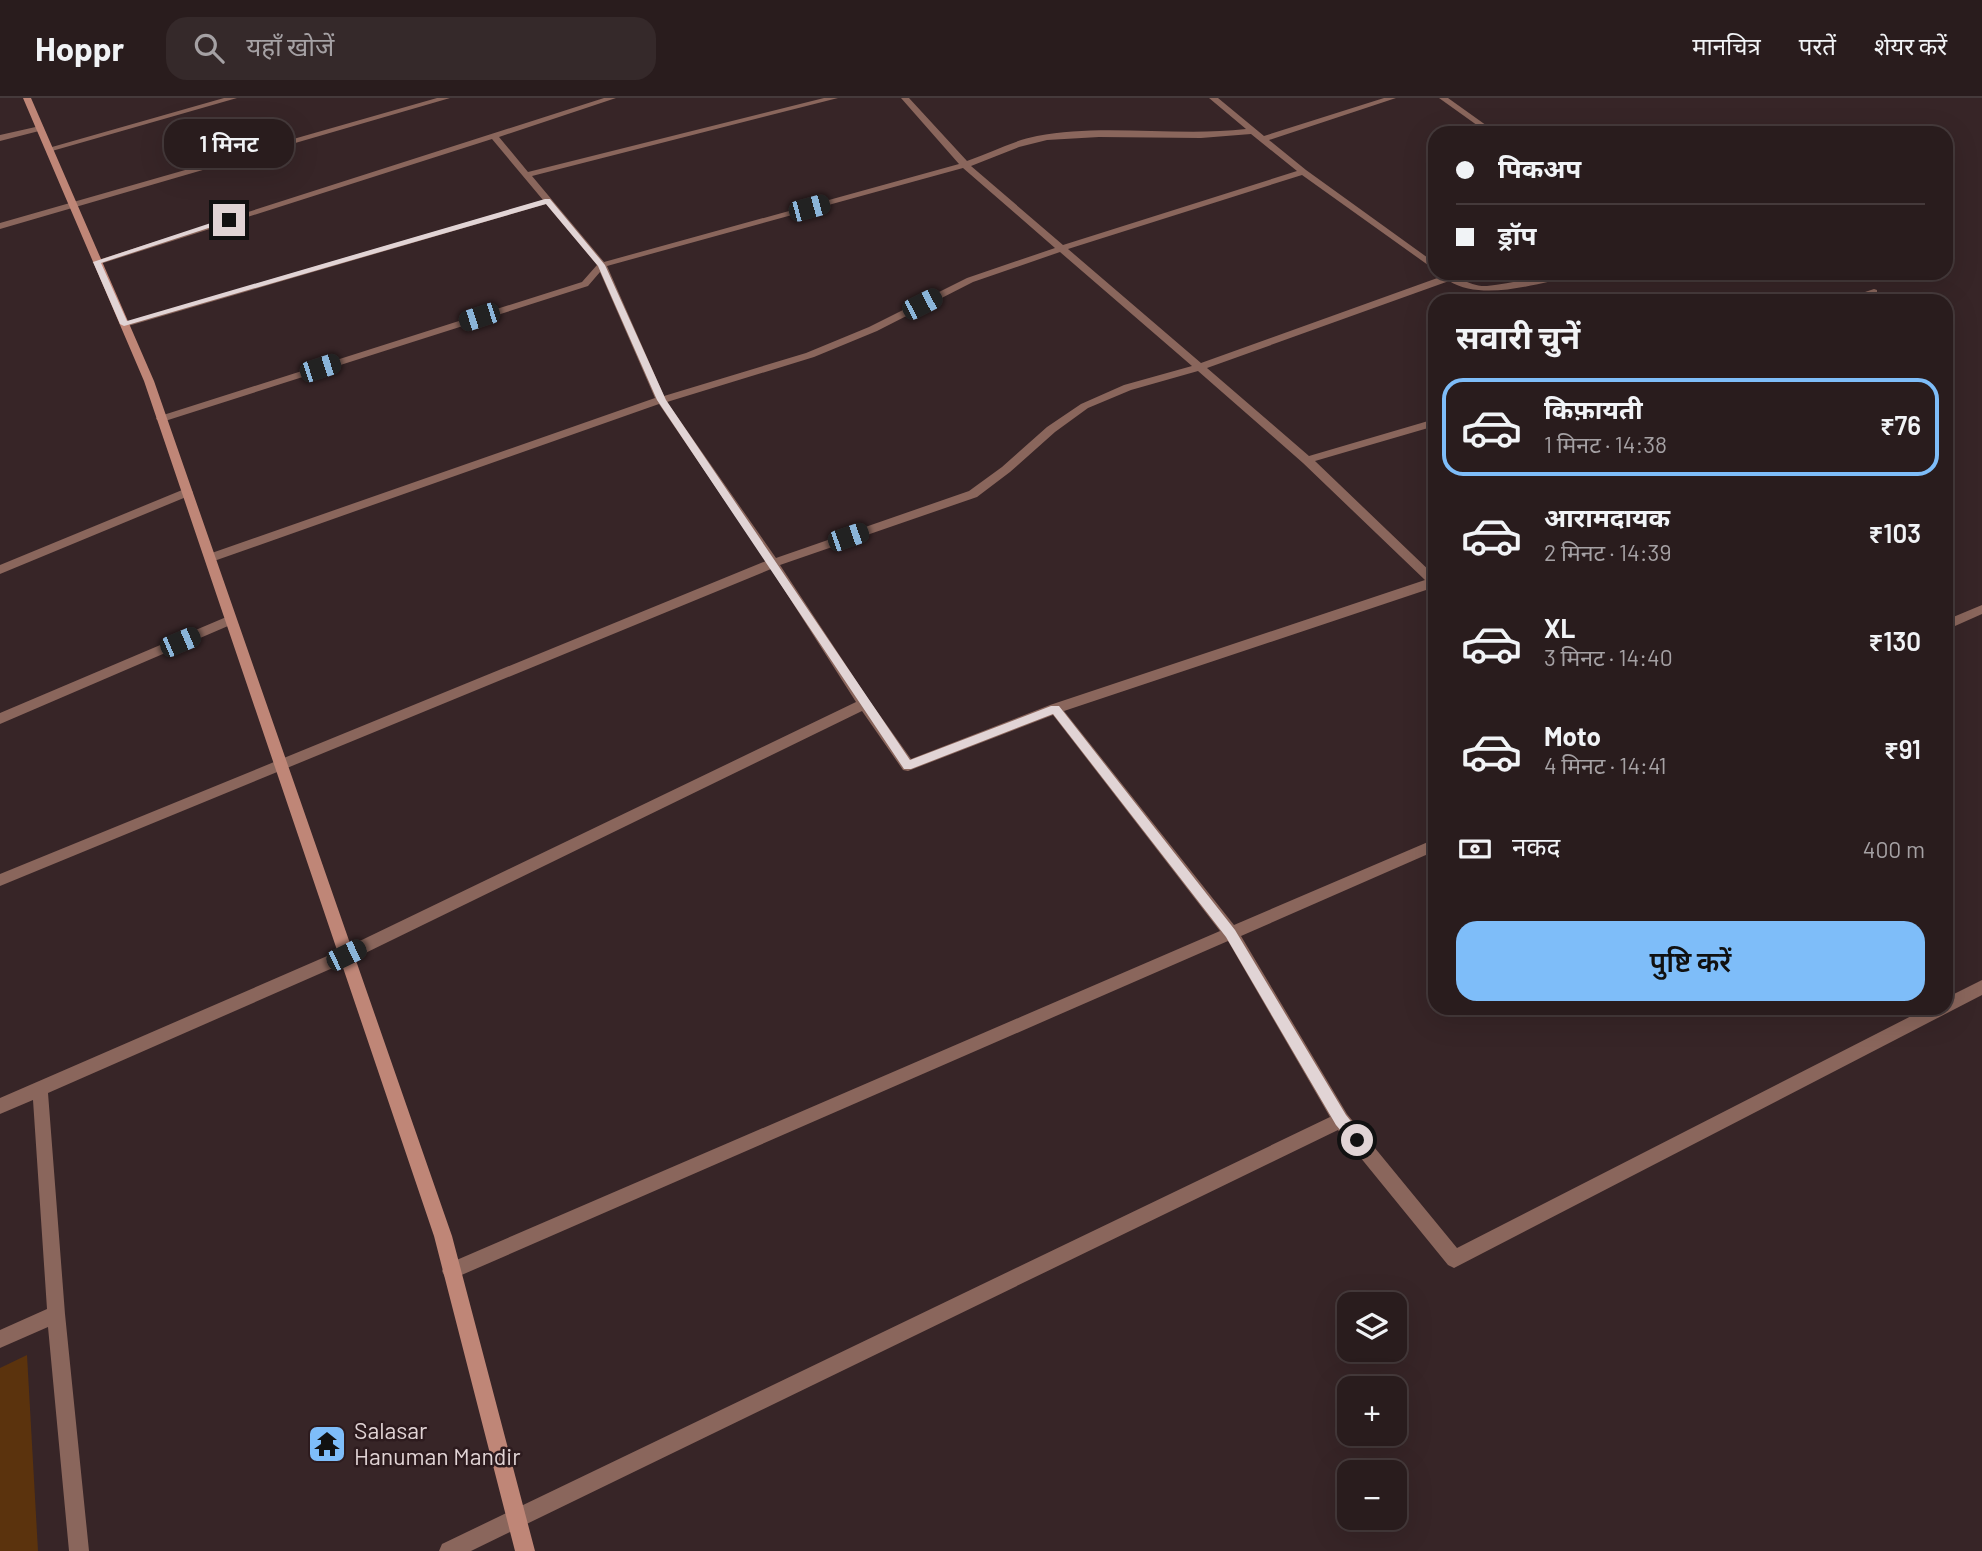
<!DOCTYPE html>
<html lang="hi">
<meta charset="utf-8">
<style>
:root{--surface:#291c1d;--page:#35292a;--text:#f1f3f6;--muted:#a5a1a4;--line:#453a3b;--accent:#7ebdf9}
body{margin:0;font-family:Barlow,"Noto Sans Devanagari",sans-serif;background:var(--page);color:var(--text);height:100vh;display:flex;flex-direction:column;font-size:26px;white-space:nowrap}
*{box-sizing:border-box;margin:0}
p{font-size:23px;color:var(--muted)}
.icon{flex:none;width:38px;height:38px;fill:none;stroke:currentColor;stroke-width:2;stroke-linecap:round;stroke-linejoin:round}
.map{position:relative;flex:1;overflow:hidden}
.side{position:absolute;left:1428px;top:196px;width:525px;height:721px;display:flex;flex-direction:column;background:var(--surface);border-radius:21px;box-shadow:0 7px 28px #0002,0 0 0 2px var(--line)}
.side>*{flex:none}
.hud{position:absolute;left:1428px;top:28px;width:525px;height:154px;border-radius:21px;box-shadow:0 7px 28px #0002,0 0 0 2px var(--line);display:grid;align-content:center;height:154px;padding:0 28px;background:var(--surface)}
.buttons{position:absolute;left:1337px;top:1194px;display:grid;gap:14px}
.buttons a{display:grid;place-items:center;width:70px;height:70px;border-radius:14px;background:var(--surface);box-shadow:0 7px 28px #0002,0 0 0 2px var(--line);font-size:35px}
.end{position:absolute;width:32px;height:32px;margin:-16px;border:9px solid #e1d4d5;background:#111;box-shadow:0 0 0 4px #111}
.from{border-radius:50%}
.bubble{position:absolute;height:49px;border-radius:21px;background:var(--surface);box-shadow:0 7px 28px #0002,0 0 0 2px var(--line);font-size:23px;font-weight:600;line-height:49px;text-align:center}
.car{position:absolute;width:21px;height:42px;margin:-21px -10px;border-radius:9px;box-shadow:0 0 5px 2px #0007;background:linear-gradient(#222 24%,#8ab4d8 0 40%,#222 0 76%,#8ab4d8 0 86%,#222 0)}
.hud b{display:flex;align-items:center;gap:24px;height:66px;font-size:26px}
.hud b+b{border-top:2px solid var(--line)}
.hud i{width:18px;height:18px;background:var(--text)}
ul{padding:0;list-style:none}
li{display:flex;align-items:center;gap:21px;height:98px;margin:0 14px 10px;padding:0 14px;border:4px solid transparent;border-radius:21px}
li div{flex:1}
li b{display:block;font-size:26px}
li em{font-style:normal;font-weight:600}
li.on{border-color:var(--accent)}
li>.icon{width:63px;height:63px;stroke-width:1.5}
h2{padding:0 28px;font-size:32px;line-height:84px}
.pay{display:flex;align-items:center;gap:18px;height:77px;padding:0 28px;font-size:26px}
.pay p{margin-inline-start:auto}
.action{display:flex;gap:14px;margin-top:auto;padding:14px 28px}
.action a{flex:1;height:80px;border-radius:21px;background:var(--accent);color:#111;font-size:28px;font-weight:600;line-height:80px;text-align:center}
header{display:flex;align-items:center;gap:42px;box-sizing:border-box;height:98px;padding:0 35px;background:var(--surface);border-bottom:2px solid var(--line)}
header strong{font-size:33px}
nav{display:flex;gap:38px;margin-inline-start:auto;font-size:24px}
.search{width:490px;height:63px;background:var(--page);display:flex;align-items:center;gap:18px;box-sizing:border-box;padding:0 24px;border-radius:21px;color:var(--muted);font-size:26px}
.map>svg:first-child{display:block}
.green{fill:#5b330d}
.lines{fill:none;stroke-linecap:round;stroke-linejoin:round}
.street{fill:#8a665c;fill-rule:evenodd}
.secondary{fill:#bf8677;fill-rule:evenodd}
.route{fill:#e1d4d5}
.labels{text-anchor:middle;stroke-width:5;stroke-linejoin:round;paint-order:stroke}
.near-poi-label{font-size:23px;fill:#e1d4d5;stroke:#2d1b1e;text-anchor:start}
</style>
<header>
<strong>Hoppr</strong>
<div class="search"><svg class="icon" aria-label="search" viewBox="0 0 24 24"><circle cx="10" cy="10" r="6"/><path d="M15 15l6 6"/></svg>यहाँ खोजें</div>
<nav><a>मानचित्र</a><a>परतें</a><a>शेयर करें</a></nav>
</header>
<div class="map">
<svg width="1982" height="1453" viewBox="0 0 1982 1453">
<rect width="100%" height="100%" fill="#372527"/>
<path class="green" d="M27,1257L38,1453H0V1270Z"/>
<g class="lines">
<path class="street" d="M224,0H237L52,53L45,51Z
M437,0H450L0,131V125Z
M604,0H616L499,39L528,74L824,0H838L532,78L604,164L959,66L901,0H909L967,63C990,55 1012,43 1037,38C1102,25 1178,39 1246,31L1209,0H1218L1264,38L1384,0H1396L1269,42L1306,72L1435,165V172L1302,77L1068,151L1201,265L1443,178L1439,175C1458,175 1467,189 1487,188C1518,185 1549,175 1581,175L1576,178C1537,185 1484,204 1449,183L1207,270L1309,358L1435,321V328L1315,363L1435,478V489L1064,613L1234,827L1435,741V753L1241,838L1347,1016L1457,1150L1927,910H1946V900L1982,882V897L1454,1170L1448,1167L1338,1032L471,1453H439L442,1446L1330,1019L1228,843L457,1179L451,1182L445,1179L442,1173L445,1167L1220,833L1053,617L908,673L903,672L862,613L351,862L48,995L65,1216L89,1453H69L48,1229L0,1250V1232L47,1211L33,1002L0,1016V1000L341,852L856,604L771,471L0,788V776L766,463L659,306L214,463H206V457L655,300L600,174L588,188L165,323L161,324L156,321L157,319L582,184L597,167L546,106L128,228L119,226L543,102L492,41L100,166L92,164ZM1251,36L1297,73L1063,147L971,68L1019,49L1047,42L1099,39L1201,40ZM963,70L1055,150L967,180L869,229L806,255L664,298L607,168ZM1060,154L1192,268L1124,287L1081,306L1047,329L1002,369L969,393L776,460L667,304L814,259L877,233L973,184ZM1198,273L1303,365L1425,482L1050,607L911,661L869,602L780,467L977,399L1010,374L1055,334L1088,310L1131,292Z
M1439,0H1448L1497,35H1488Z
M40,28L44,30L43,32L0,43V37Z
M1874,191L1877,192V196L1854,203H1838Z
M187,390L193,394L191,397L0,476V467Z
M1982,507V516L1946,532V522Z
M231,517L237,522L235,525L0,626V615Z"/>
<path class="secondary" d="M23,0H31L154,283L452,1138L535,1453H515L434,1138L144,283Z"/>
</g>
<path class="route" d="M545,101H550L605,167L666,302L910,662L1051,608H1059L1235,832L1346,1017L1362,1037V1047H1353L1336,1027L1226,839L1053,616L911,671H904L657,302L598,168L546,106L124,228L120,226L93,164L226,120L233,122L101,165L127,223Z"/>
<defs>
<symbol id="temple-square" viewBox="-11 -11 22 22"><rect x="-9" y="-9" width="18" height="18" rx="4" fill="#7ebdf9" stroke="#2d1b1e"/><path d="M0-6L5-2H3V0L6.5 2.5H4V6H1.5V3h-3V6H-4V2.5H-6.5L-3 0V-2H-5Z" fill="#111"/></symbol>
</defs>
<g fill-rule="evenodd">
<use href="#temple-square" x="305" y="1324" width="44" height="44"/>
</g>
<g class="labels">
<g class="near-poi-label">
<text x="354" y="1341">Salasar<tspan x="354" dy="26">Hanuman Mandir</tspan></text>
</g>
</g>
</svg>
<div class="buttons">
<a><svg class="icon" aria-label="layers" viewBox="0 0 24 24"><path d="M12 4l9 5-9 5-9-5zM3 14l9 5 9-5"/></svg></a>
<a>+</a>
<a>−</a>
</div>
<i class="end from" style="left:1357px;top:1042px"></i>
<i class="end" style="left:229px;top:122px"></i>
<div class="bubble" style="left:164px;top:21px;width:130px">1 मिनट</div>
<i class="car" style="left:809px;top:110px;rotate:75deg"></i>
<i class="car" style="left:922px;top:206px;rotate:63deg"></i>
<i class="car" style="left:479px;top:219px;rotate:252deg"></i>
<i class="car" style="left:320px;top:270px;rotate:72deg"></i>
<i class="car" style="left:848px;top:439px;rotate:71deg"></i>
<i class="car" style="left:180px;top:544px;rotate:67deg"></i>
<i class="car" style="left:346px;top:857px;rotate:64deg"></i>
<div class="hud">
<b><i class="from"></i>पिकअप</b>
<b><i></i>ड्रॉप</b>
</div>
<section class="side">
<h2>सवारी चुनें</h2>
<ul>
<li class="on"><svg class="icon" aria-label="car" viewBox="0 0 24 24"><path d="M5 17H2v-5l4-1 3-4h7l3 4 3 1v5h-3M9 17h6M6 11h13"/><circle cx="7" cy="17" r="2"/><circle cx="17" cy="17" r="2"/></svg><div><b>किफ़ायती</b><p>1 मिनट · 14:38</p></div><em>₹76</em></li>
<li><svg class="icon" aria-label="car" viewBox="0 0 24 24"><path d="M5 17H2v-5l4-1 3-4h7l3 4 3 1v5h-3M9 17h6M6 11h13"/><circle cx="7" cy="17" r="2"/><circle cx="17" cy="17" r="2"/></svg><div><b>आरामदायक</b><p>2 मिनट · 14:39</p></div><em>₹103</em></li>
<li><svg class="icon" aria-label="car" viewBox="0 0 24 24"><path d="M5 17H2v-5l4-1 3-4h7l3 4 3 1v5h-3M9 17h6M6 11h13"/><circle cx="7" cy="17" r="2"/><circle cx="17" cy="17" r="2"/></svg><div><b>XL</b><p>3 मिनट · 14:40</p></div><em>₹130</em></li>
<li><svg class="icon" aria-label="car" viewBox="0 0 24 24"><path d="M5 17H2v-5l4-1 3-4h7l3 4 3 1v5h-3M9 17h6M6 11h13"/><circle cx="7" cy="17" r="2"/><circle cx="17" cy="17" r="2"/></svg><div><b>Moto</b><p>4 मिनट · 14:41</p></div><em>₹91</em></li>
</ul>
<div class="pay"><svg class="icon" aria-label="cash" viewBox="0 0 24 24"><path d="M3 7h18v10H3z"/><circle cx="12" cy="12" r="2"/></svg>नकद<p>400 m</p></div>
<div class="action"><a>पुष्टि करें</a></div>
</section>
</div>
